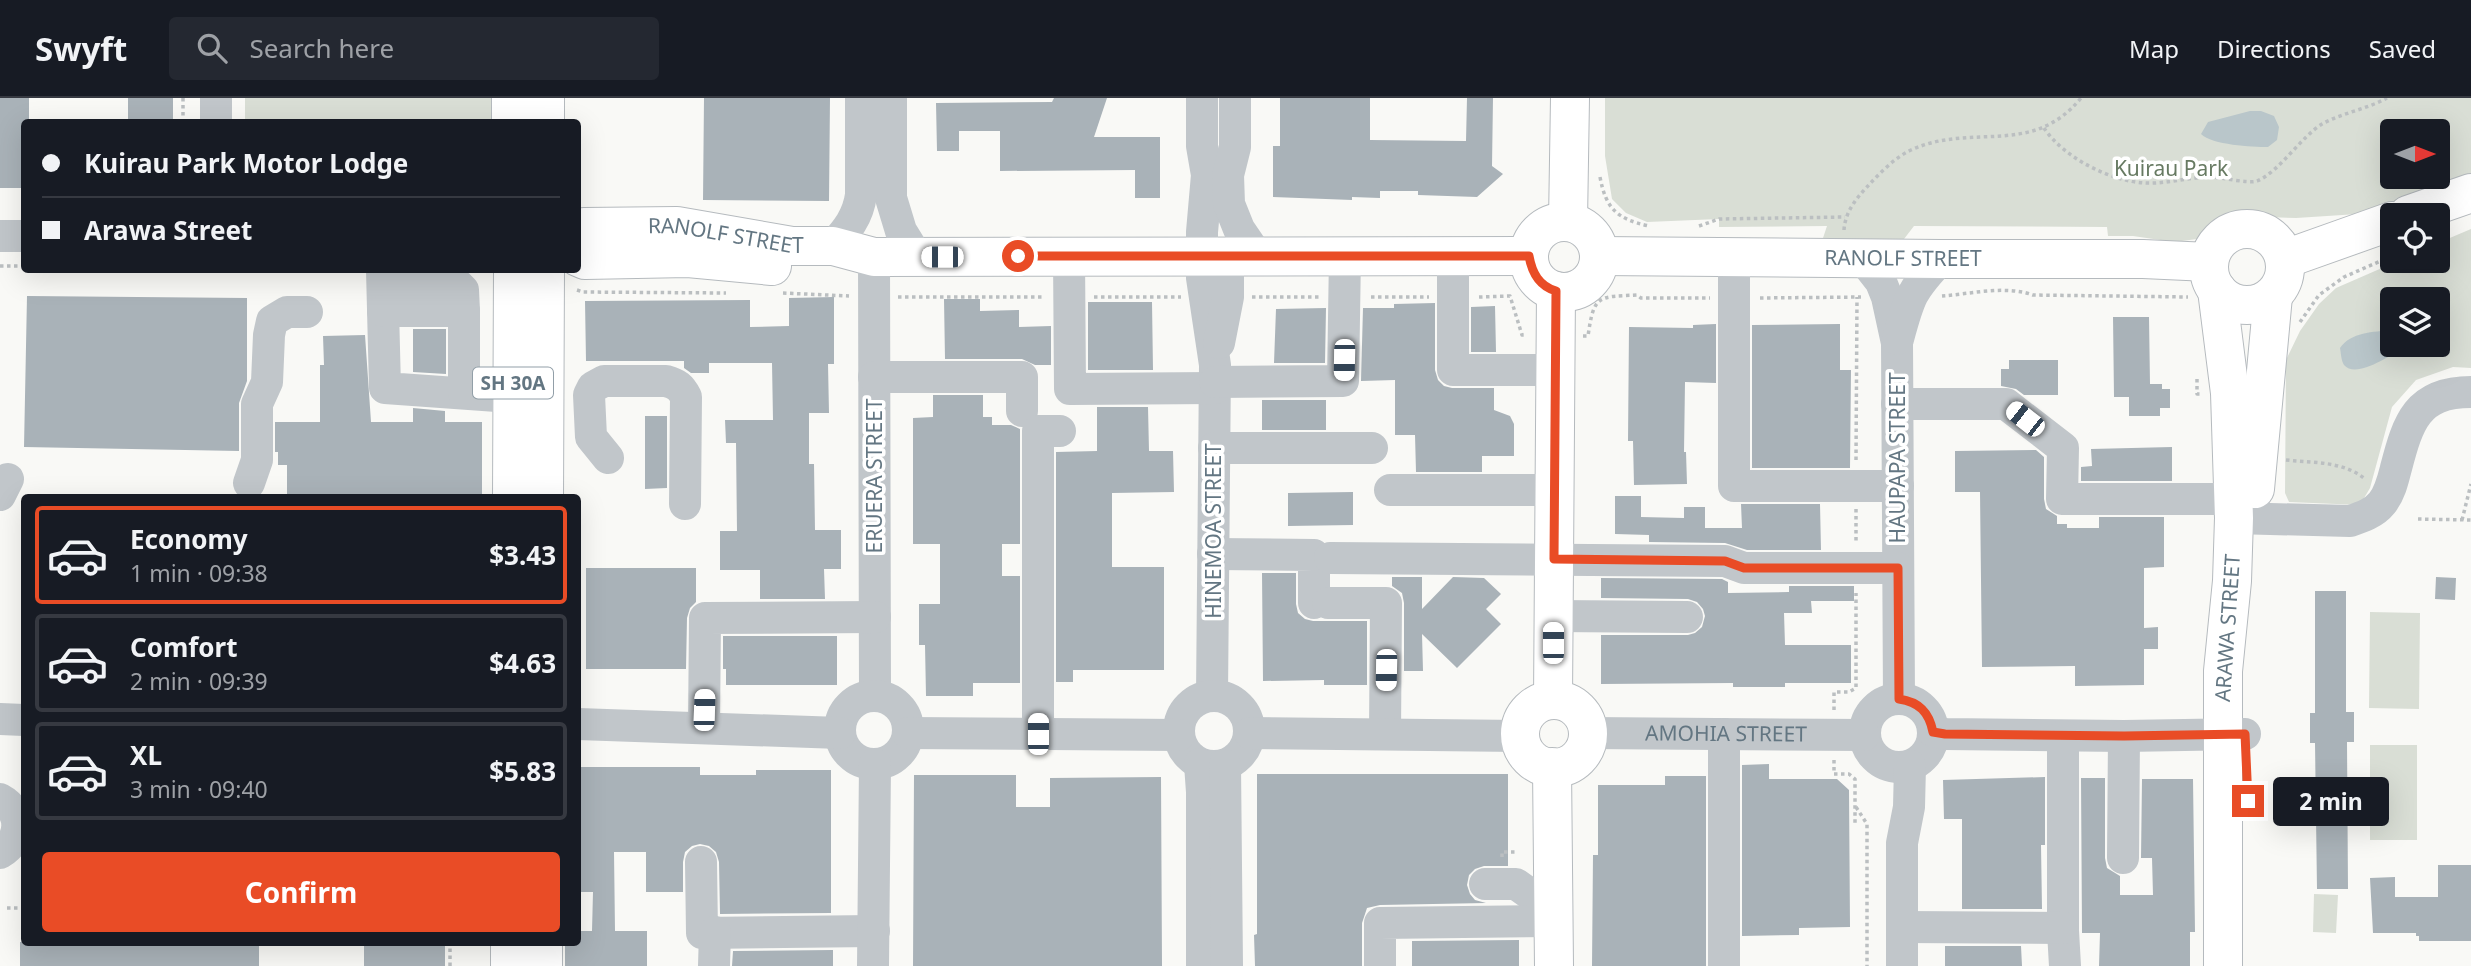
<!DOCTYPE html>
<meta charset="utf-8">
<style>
:root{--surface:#171b24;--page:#242831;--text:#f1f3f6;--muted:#9ea1a6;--line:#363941;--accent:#e94c26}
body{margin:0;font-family:"Noto Sans",sans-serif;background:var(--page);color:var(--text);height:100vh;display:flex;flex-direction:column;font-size:26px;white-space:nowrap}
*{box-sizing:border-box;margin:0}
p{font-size:23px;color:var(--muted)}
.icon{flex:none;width:38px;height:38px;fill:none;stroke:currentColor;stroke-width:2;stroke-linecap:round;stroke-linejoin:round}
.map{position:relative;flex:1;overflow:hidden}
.details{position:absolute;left:21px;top:396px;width:560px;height:452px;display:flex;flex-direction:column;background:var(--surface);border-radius:7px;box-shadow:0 7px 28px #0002}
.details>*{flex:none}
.banner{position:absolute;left:21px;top:21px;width:560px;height:154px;border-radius:7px;box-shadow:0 7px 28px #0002;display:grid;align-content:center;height:154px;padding:0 21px;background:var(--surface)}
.needle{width:46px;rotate:90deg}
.buttons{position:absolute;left:2380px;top:21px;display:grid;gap:14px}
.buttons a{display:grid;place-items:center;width:70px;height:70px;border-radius:7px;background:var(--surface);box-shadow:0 7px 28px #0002;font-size:35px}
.end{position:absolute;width:32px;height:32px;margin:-16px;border:9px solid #e94c26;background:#fff;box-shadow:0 0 0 4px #fff}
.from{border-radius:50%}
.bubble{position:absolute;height:49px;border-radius:7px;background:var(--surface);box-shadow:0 7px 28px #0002;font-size:23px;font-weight:700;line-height:49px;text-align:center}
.car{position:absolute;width:21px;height:42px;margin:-21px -10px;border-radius:9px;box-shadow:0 0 5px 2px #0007;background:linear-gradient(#fff 24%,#345 0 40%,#fff 0 76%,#345 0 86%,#fff 0)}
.banner b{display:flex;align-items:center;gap:24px;height:66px;font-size:26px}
.banner b+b{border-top:2px solid var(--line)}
.banner i{width:18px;height:18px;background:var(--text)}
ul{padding:12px 0 0;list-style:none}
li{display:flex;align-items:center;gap:21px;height:98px;margin:0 14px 10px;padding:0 7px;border:4px solid var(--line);border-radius:7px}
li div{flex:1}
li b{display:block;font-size:26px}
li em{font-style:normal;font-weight:700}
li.active{border-color:var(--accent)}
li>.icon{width:63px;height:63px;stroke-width:1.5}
.primary-button{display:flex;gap:14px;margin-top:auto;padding:14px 21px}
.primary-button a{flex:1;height:80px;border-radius:7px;background:var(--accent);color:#fff;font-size:28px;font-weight:700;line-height:80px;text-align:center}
header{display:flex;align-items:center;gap:42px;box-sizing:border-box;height:98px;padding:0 35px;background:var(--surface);border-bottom:2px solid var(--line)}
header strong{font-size:33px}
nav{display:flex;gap:38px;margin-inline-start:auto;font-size:24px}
.search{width:490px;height:63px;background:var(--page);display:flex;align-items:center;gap:18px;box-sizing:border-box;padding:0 24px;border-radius:7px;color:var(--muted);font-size:26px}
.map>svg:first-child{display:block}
.green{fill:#d9ded5;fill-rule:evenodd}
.water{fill:#b9c6ca}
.building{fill:#a9b2b8}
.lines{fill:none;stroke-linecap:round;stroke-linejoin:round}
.major-casing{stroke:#b5babe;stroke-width:40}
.path{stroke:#bbbfc1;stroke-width:3.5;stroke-dasharray:3.5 3.5;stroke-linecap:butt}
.minor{stroke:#c1c6ca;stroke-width:32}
.major{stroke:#fff;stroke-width:38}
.route{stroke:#e94c26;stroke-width:9}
.labels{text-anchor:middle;stroke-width:7;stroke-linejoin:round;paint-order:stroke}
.shield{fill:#fff;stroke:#929fa8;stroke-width:2}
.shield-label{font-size:19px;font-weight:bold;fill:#637682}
.park-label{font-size:21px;fill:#677a62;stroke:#fff}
.street-label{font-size:21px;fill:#637682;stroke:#fff}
</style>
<header>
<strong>Swyft</strong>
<div class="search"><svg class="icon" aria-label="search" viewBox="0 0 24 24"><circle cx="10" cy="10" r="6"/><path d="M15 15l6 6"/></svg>Search here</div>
<nav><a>Map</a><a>Directions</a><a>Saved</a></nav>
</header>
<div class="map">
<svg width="2471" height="868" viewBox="0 0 2471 868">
<rect width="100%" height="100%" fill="#f9f9f6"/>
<path class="green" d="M245,0H491V24H245Z
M1605,0H2471V78L2428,96L2358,116L2296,120L2231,118L2197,141L2174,144L2133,138H2108L2107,129L1914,128L1904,141L1822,143L1827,128L1719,129V121L1647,124L1626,115L1612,101L1605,58ZM2392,33H2438V79H2392Z
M2471,131V270L2453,269L2416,282L2392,309L2370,390L2360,407L2289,404L2285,395L2286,262L2300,233L2319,206L2336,190L2398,163H2438V145ZM2392,201H2438V247H2392Z
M2370,514L2420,515L2419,611L2369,610Z
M2370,647H2417V742H2370Z
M2314,796L2338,797L2336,835L2313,834Z"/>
<path class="water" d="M2250,13H2261L2274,18L2279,29L2277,42L2268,49C2252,49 2212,47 2201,36L2208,24Z
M2392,232V247H2406L2402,251C2389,258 2356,281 2344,267C2341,262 2341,255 2340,250C2351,234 2373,234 2392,232Z"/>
<path class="building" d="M0,0H29V24H24V90H0Z
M128,0H173V24H128Z
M704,0H830L829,103L703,102Z
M1054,0H1107L1094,39H1160V100H1135V72L1000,73V33H959V53H937L936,5L1052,4Z
M1280,0H1370V42L1466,43L1467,0H1493L1492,68L1503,76L1477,99L1418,97V93H1380V100L1352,99V102L1273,99V48H1280Z
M27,198L247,200V283L239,305V353L24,349Z
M834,199V266H828L829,315H809V366H814L815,432H841V471H824L825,501H760V472H720V433H737L736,345H726L725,322H773L772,265H709V275H691L684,270V263H586L585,203L750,202V229L789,228V200Z
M944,201H980V213L1019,212V229L1051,228V267H1035L1022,261H945Z
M1088,204H1152L1153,272H1088Z
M1435,205V272L1438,282L1444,288L1452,290H1494V312L1510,318L1514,326V358H1482V374H1416L1415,337H1395V282L1361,283L1363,210H1394V206Z
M1495,208L1496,254H1471V209Z
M1326,210L1325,265H1274L1276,211Z
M2113,219H2149L2150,286H2162V291H2170V310H2160V318H2129V299H2114Z
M1716,226V285L1685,284L1684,354H1686L1687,386L1634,387L1633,343H1628L1629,229L1693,230V227Z
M1840,226V272H1851L1850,370H1752V227Z
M413,231H446V276L413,274Z
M365,237L371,324H413V310L445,313V324H482V399H287V367H278V354H275V324H320V267H324L323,238Z
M2009,262H2058V297H2024L2016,291L2001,288V271H2009Z
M933,297H983V319H992V327H1011L1020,331V446H1002V478H1020V585H973V598H926L925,547H919V506H940V446H913V320L933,319Z
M1262,302H1326V332H1262Z
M1097,309H1148L1149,353H1173L1174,394L1112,395V469H1164V572H1073V584H1056V354L1097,353Z
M645,318H667V390L645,391Z
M2172,349V383H2081V369L2092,368L2091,351Z
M2036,352L2044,359V401L2046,411L2057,418V426H2067V430H2099V419H2164V469L2144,470V530L2158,529V551H2144V587L2075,588V568L1982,569L1980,394H1955V353Z
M1353,394V427L1288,428V395Z
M1615,398H1641V419L1684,420V409H1705V430H1742L1741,406H1820L1821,452H1747L1725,445L1649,444V437L1615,436Z
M586,470H696V504L690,510L687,520L686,571H586Z
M1262,475H1296V506L1298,515L1305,521L1313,523H1367V587H1324V582L1263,583Z
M1392,479H1422V511L1453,479L1484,480L1501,496L1486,511L1501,526L1457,570L1422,536L1423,573H1404V505L1402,495L1392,488Z
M2436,479L2456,480L2455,502L2435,501Z
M1601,480L1722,481L1728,484V495L1789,494V488H1854V503H1811L1812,515H1784L1785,547H1851V585H1785V589H1733V585L1601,586V537H1688L1695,535L1702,529L1705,518L1703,511L1697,504L1688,501L1601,500Z
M2315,493H2346V614H2354V644H2347L2348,791H2317L2315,645H2310V615H2315Z
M723,538H837V587H726V571H723Z
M1769,666V681H1837L1849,692L1850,829L1799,830V837L1742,838V667Z
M578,669H700V677H756V672H831V815L720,816L719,764L716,754L709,748L700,746L692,748L685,754L683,764V794H646V754H614L615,833H647V868H565V844H578V833H592L593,794H578Z
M1257,676H1508V768H1484L1475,771L1469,777L1467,787L1470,796L1475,802L1486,805L1380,807L1367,810L1362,825V868H1255L1254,837L1257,836Z
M914,677H1016V709H1050V680L1161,679L1162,868H913Z
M1665,678H1706V868H1592L1593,757H1598V687H1665Z
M2045,679V747H2041L2042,811H1962V721H1944L1943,682Z
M2081,680H2105V760L2107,770L2120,778V797H2153L2152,760H2141L2142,681H2193L2195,834H2190V868H2099L2100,835H2082Z
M2438,767H2471V843H2419V838H2416V835H2373L2370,780L2395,779V799H2438Z
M1519,842V868H1412V843Z
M20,844H259V868H20Z
M364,844H445V868H364Z
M1945,848H2021L2022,868H1945Z
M833,852V868H732L733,853Z"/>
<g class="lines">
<defs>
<g id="major">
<path d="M545,0V24"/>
<path d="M511,24V0"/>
<path d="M2408,117L2471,95"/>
<path d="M1568,124L1570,0"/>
<circle cx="1564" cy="159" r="35"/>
<path id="s2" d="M578,131L584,129L677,128L792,148H833L874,159L1529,158"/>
<circle cx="2247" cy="169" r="38"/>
<path id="s3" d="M1599,158L1941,161H2143L2209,164"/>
<path d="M578,159L585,162L688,160L772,168"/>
<path d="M2285,161L2392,123"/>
<path d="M2217,192L2230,295L2234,420L2232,483L2223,573V868"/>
<path d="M2255,391L2273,198"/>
<path d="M512,399L513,172"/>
<path d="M544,399L545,172"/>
<path d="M1553,602L1556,193"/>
<circle cx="1554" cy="636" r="34"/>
<path d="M1552,669L1554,868"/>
<path d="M510,868V844"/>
<path d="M543,868V844"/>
</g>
</defs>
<use href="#major" class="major-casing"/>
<path class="path" d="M183,0V24
M2044,30C2064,60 2110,83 2145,85C2167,86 2188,79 2210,79C2221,79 2248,86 2257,83C2279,74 2301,39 2322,26C2342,15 2367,11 2387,0
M1600,79C1606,111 1617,121 1649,128
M1699,128L1719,121L1845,119
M1844,132C1845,115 1855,102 1866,90C1879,76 1894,60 1911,52C1972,24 2032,60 2081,0
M0,168H24
M577,192L583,194L726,195
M783,195L849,198
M1942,198C1970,196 2006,187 2033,197L2188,199
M898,199H1044
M1094,199H1181
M1252,199H1321
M1371,199H1429
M1479,199L1510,198L1522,237H1526
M1760,200L1861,199
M2300,224L2319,197L2344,179L2392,158
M1583,238H1588C1594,196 1598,199 1637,197L1641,200H1710
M2197,281V296H2202
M1856,362L1857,199
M2286,362C2314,365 2343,363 2365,381
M1856,411V446
M2418,421L2471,422
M2462,422L2471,386
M1834,612V594H1849L1856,590V495
M1834,662V676H1849L1855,681V726
M1856,709L1867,726V868
M1502,759V754H1516
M7,810H24
M450,868V844"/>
<g class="minor">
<path d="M891,0V100L901,133L917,159"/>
<path d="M1202,0V48L1207,77L1202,134V180L1215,267L1212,598"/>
<path d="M1235,0V49L1228,77L1229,106L1239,131L1256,156"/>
<path d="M216,24V0"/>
<path d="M0,138H24"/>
<path d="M833,148C847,132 858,119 861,97V0"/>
<path d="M1069,158L1070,291L1215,290"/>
<path d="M1453,158V272H1556"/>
<path d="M874,159L875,598"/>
<path d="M1734,159V388H1898"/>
<path d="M1863,161L1881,184L1887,199L1897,245L1899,601"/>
<path d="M382,172L385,290L512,299"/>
<path d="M383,188L458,187L463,192L464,213"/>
<path d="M383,213H464V295"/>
<path d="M1898,241C1909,200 1911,192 1941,161"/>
<path d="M1219,245L1228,199V157"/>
<path d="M874,279H1022V313"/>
<path d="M1215,284L1343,283L1345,157"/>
<path d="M1897,306H2006L2063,350L2062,401H2254"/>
<path d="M1214,350H1372"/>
<path d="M608,360L591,339L589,297L593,289L604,283H666C677,286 681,289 686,299L685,406"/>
<path d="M249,385L257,362V306L267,284L269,237L272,223L287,214H307"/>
<path d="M1390,392H1555"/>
<path d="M0,397L8,381"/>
<path d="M2234,420L2350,423C2362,419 2374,415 2382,405C2390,395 2393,382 2396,370C2408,324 2417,294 2471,294"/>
<path d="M1213,456L1314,457V505"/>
<path d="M1330,460L1725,463L1744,470H1898"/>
<path d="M1328,505H1386L1385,636"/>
<path d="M1553,518L1687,519"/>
<circle cx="874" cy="632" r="34"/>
<circle cx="1214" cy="633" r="35"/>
<circle cx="1899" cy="635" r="34"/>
<path d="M0,621L24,622"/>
<path d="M578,626L840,635"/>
<path d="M704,630L705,520L875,519"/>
<path d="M1933,633L1945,636L2124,638L2245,636"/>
<path d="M908,635L1179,637"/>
<path d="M1250,635L1520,638"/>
<path id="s1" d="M1588,635L1864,637"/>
<path d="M1038,636V333H1060"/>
<path d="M1724,636V868"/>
<path d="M2063,638V833L2065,868"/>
<path d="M1200,666L1202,694V868"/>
<path d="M1225,667L1227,868"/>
<path d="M0,701C24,714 22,742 0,755"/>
<path d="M2123,760L2124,638"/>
<path d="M701,764L702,835L874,833"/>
<path d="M1485,786H1516L1530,796H1554"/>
<path d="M1902,829L2063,830"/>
<path d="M714,868L715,834"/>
<path d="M873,868L875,666"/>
<path d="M1380,868V825L1555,823"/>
<path d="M1902,868V745L1909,709L1910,668"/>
</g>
<use href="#major" class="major"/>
</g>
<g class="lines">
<path class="route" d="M1018,158H1529C1532,175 1539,188 1556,193L1554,461L1725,463L1744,470H1898L1899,601C1919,604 1929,614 1933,634L1945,636L2124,638L2245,636L2248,703"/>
</g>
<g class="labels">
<rect class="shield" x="473" y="269.5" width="80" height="31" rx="5"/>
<g class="shield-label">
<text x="513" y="292">SH 30A</text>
</g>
<g class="park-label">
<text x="2171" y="78">Kuirau Park</text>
</g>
<g class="street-label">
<text dy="7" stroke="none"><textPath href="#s2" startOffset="149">RANOLF STREET</textPath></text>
<text dy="7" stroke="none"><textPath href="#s3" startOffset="304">RANOLF STREET</textPath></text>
<text transform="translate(1898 360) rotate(-90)" y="7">HAUPAPA STREET</text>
<text transform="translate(875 378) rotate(-90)" y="7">ERUERA STREET</text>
<text transform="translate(1214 433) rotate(-90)" y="7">HINEMOA STREET</text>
<text transform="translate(2228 530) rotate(-86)" y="7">ARAWA STREET</text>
<text dy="7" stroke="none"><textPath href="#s1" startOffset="138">AMOHIA STREET</textPath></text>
</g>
</g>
</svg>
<div class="buttons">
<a><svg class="needle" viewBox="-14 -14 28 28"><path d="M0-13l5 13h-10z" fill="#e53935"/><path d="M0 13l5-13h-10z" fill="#9ea1a6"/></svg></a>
<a><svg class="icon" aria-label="locate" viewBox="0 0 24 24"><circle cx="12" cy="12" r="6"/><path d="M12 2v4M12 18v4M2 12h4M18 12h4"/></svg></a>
<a><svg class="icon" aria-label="layers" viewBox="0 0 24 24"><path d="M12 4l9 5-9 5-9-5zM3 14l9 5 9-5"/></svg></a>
</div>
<i class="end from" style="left:1018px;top:158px"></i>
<i class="end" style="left:2248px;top:703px"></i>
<div class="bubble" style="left:2273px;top:679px;width:116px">2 min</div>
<i class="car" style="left:942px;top:159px;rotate:270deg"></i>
<i class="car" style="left:1344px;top:262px;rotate:181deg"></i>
<i class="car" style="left:2025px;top:321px;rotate:308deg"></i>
<i class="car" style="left:1553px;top:545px;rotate:0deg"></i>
<i class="car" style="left:1386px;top:572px;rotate:181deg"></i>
<i class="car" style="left:704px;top:612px;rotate:2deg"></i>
<i class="car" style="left:1038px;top:636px;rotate:0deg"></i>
<div class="banner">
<b><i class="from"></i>Kuirau Park Motor Lodge</b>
<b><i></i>Arawa Street</b>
</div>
<section class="details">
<ul>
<li class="active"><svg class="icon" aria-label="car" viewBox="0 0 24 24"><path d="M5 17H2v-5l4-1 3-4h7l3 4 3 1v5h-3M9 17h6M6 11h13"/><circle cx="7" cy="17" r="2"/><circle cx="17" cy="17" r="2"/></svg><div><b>Economy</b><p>1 min · 09:38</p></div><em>$3.43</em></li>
<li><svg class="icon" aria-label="car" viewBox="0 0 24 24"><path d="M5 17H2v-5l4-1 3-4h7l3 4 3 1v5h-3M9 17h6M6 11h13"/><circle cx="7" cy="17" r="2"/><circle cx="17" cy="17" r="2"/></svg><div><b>Comfort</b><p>2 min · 09:39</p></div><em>$4.63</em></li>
<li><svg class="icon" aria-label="car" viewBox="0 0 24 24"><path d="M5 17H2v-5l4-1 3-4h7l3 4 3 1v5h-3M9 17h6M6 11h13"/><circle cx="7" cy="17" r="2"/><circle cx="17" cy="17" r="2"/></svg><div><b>XL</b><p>3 min · 09:40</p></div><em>$5.83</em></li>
</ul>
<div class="primary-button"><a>Confirm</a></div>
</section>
</div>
